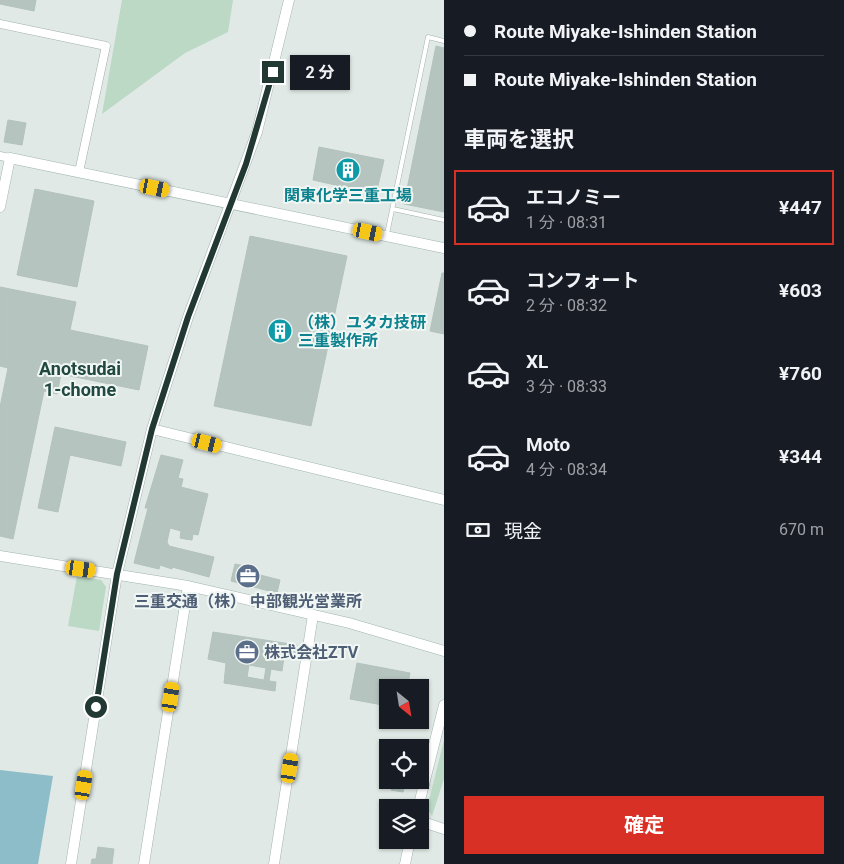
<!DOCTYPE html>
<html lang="ja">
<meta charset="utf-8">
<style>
:root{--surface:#171b24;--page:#242831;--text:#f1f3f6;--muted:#9ea1a6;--line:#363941;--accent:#d93025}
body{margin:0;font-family:Roboto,"Noto Sans JP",sans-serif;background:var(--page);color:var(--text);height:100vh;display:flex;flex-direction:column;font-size:19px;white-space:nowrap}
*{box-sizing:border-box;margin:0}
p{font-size:16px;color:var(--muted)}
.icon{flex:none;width:28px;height:28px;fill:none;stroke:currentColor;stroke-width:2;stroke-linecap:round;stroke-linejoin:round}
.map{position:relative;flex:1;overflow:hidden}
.details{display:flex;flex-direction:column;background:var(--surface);width:400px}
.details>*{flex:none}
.banner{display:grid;align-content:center;height:110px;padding:0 20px;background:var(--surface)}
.needle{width:32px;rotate:150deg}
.buttons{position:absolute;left:379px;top:679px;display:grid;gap:10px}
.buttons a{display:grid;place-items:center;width:50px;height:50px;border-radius:0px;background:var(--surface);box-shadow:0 1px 4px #0004;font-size:25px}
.end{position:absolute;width:22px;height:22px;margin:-11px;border:6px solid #223833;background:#fff;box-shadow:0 0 0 2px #fff}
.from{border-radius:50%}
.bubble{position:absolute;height:35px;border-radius:0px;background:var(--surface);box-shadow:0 1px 4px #0004;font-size:16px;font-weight:700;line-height:35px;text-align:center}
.car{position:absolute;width:15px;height:30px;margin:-15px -8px;border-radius:6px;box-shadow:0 0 4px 1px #0007;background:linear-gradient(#f5c518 24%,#345 0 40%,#f5c518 0 76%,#345 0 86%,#f5c518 0)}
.banner b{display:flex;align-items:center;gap:18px;height:48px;font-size:19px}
.banner b+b{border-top:1px solid var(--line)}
.banner i{width:12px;height:12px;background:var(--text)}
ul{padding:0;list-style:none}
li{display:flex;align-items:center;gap:15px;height:75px;margin:0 10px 8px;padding:0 10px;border:2px solid transparent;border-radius:0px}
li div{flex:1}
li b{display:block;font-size:19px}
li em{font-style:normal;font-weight:700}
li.selected{border-color:var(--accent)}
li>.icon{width:45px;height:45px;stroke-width:1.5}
h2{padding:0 20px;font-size:22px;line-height:60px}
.pay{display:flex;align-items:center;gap:12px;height:55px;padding:0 20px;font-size:19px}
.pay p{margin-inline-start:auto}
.button{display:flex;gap:10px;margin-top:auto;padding:10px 20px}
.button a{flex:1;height:58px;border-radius:0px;background:var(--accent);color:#fff;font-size:20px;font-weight:700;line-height:58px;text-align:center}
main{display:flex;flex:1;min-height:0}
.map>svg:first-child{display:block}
.green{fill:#bbd9c4}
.water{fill:#8dbdc9}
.building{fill:#b6c4bf;stroke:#b3c2bd;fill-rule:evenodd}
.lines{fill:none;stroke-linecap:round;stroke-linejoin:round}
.lane-casing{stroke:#a3b0ac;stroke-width:5}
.street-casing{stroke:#a3b0ac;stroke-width:9}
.secondary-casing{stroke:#a0b4ae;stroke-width:11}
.lane{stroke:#fff;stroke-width:4}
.street{stroke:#fff;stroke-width:8}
.secondary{stroke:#fff;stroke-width:10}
.route{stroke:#223833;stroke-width:6}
.labels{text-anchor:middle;stroke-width:4;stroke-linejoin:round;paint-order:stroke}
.culture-label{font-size:16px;font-weight:bold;fill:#0d838f;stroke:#f0f6f3}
.service-label{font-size:16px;font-weight:bold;fill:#4e5e75;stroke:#f0f6f3}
.neighbourhood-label{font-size:18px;font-weight:bold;fill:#214840;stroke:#f0f6f3}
</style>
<main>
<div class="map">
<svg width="444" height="864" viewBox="0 0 444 864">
<rect width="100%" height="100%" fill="#e0e9e5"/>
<path class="green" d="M122,0H233L228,32L185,53L102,114Z
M77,576L101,580L106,587L99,631L68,626Z
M444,740V779L432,816L427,808Z"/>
<path class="water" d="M0,770L53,776L38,864H0Z"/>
<path class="building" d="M0,0H36L34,11L0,4Z
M436,46L444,48V212L404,204Z
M8,120L26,123L22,145L4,142Z
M319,147L384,160L376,194L313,180Z
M35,189L94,201L77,287L17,275Z
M250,236L347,256L311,426L214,406Z
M442,273H444V334L430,331Z
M0,287L76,302L70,330L148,346L139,390L61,374L57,394L44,391L13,539L0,536V407L8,368L0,366Z
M55,427L126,442L121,466L70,455L58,512L38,508Z
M161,455L183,460L178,478L183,479L181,487L208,494L198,535L193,534L192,540L185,539L180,538L181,531L170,528L167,542L169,546L214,557L209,577L172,567V569L160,565L159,569L134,563L148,508H145Z
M235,564L250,567L248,572L280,580L277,593L231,581Z
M213,632L297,645L295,659L284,657L282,671L271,669L269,681L276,682L275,691L224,683L226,663L208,659ZM249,665L266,668L264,680L247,677Z
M357,663L410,673L407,688H388V706L350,699Z
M394,780H406L403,792L391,790Z
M98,847L114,849L112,864H91L92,859H96Z"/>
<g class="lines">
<defs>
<path id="lane" d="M393,209L444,220
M387,234L428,37L444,41"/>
<path id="street" d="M0,24L106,46L79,172
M0,156L10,158"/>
<path id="secondary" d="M0,207L10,158L444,248
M152,429L444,500
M0,556L188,586
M418,808L444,705
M420,821L444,829
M71,864L117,574L152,429L188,317L257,132L289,0
M144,864L188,586L349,623L444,651
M274,864L313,615
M405,864L410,840"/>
</defs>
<use href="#lane" class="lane-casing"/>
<use href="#street" class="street-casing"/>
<use href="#secondary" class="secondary-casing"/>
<use href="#lane" class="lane"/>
<use href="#street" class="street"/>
<use href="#secondary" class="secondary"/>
</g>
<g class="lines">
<path class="route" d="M96,707L117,574L152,429L188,317L246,164L273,72"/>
</g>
<defs>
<symbol id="building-disc" viewBox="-11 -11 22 22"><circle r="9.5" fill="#0f9aa8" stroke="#f0f6f3"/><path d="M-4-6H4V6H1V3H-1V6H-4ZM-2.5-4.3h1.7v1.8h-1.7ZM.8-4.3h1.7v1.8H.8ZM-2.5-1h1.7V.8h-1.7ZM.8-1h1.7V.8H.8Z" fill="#fff"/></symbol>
<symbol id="office-disc" viewBox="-11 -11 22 22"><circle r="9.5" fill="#5c6f8a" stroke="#f0f6f3"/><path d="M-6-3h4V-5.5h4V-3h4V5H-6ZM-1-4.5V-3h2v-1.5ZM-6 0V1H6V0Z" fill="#fff"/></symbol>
</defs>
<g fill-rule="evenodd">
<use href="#building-disc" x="334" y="156" width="28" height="28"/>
<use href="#building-disc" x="266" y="317" width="28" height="28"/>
<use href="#office-disc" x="234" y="562" width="28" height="28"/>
<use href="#office-disc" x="233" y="638" width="28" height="28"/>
</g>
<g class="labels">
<g class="culture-label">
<text x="348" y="201">関東化学三重工場</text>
<text x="298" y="328" text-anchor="start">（株）ユタカ技研<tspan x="298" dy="18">三重製作所</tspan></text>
</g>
<g class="service-label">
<text x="248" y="607">三重交通（株） 中部観光営業所</text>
<text x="264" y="658" text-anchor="start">株式会社ZTV</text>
</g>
<g class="neighbourhood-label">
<text x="80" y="375">Anotsudai<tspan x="80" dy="21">1-chome</tspan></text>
</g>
</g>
</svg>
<div class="buttons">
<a><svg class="needle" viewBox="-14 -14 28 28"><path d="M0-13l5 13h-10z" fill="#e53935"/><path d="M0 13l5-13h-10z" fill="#9ea1a6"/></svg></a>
<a><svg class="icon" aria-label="locate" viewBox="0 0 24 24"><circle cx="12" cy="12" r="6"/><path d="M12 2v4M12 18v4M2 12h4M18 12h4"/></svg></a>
<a><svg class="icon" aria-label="layers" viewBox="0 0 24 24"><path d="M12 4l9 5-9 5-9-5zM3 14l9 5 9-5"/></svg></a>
</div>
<i class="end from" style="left:96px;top:707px"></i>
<i class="end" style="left:273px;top:72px"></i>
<div class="bubble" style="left:290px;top:55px;width:60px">2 分</div>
<i class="car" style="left:155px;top:188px;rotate:102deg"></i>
<i class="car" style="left:368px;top:232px;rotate:102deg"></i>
<i class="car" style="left:207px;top:443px;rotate:104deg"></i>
<i class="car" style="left:81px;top:569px;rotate:98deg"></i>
<i class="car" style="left:171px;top:697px;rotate:9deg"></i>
<i class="car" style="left:290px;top:768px;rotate:9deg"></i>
<i class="car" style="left:84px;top:785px;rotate:9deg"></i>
</div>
<section class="details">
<div class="banner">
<b><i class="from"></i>Route Miyake-Ishinden Station</b>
<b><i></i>Route Miyake-Ishinden Station</b>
</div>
<h2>車両を選択</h2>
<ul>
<li class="selected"><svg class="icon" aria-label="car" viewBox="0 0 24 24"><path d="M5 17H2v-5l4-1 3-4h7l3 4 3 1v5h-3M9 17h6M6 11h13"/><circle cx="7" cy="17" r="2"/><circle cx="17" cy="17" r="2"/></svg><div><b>エコノミー</b><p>1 分 · 08:31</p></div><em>¥447</em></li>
<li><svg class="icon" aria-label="car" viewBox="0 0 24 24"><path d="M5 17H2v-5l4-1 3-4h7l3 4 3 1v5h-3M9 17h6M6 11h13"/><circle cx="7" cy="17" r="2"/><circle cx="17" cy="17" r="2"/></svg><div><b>コンフォート</b><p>2 分 · 08:32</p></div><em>¥603</em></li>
<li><svg class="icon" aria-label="car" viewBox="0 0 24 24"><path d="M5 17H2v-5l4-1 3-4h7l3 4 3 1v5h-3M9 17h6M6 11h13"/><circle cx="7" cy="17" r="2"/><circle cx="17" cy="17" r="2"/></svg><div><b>XL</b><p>3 分 · 08:33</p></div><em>¥760</em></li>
<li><svg class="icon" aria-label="car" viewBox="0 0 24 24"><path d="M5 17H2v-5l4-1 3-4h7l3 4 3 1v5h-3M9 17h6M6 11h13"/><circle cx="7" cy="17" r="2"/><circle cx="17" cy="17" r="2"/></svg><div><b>Moto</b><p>4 分 · 08:34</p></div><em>¥344</em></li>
</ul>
<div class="pay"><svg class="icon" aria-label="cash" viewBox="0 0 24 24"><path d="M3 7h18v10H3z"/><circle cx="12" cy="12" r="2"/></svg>現金<p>670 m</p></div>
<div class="button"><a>確定</a></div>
</section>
</main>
